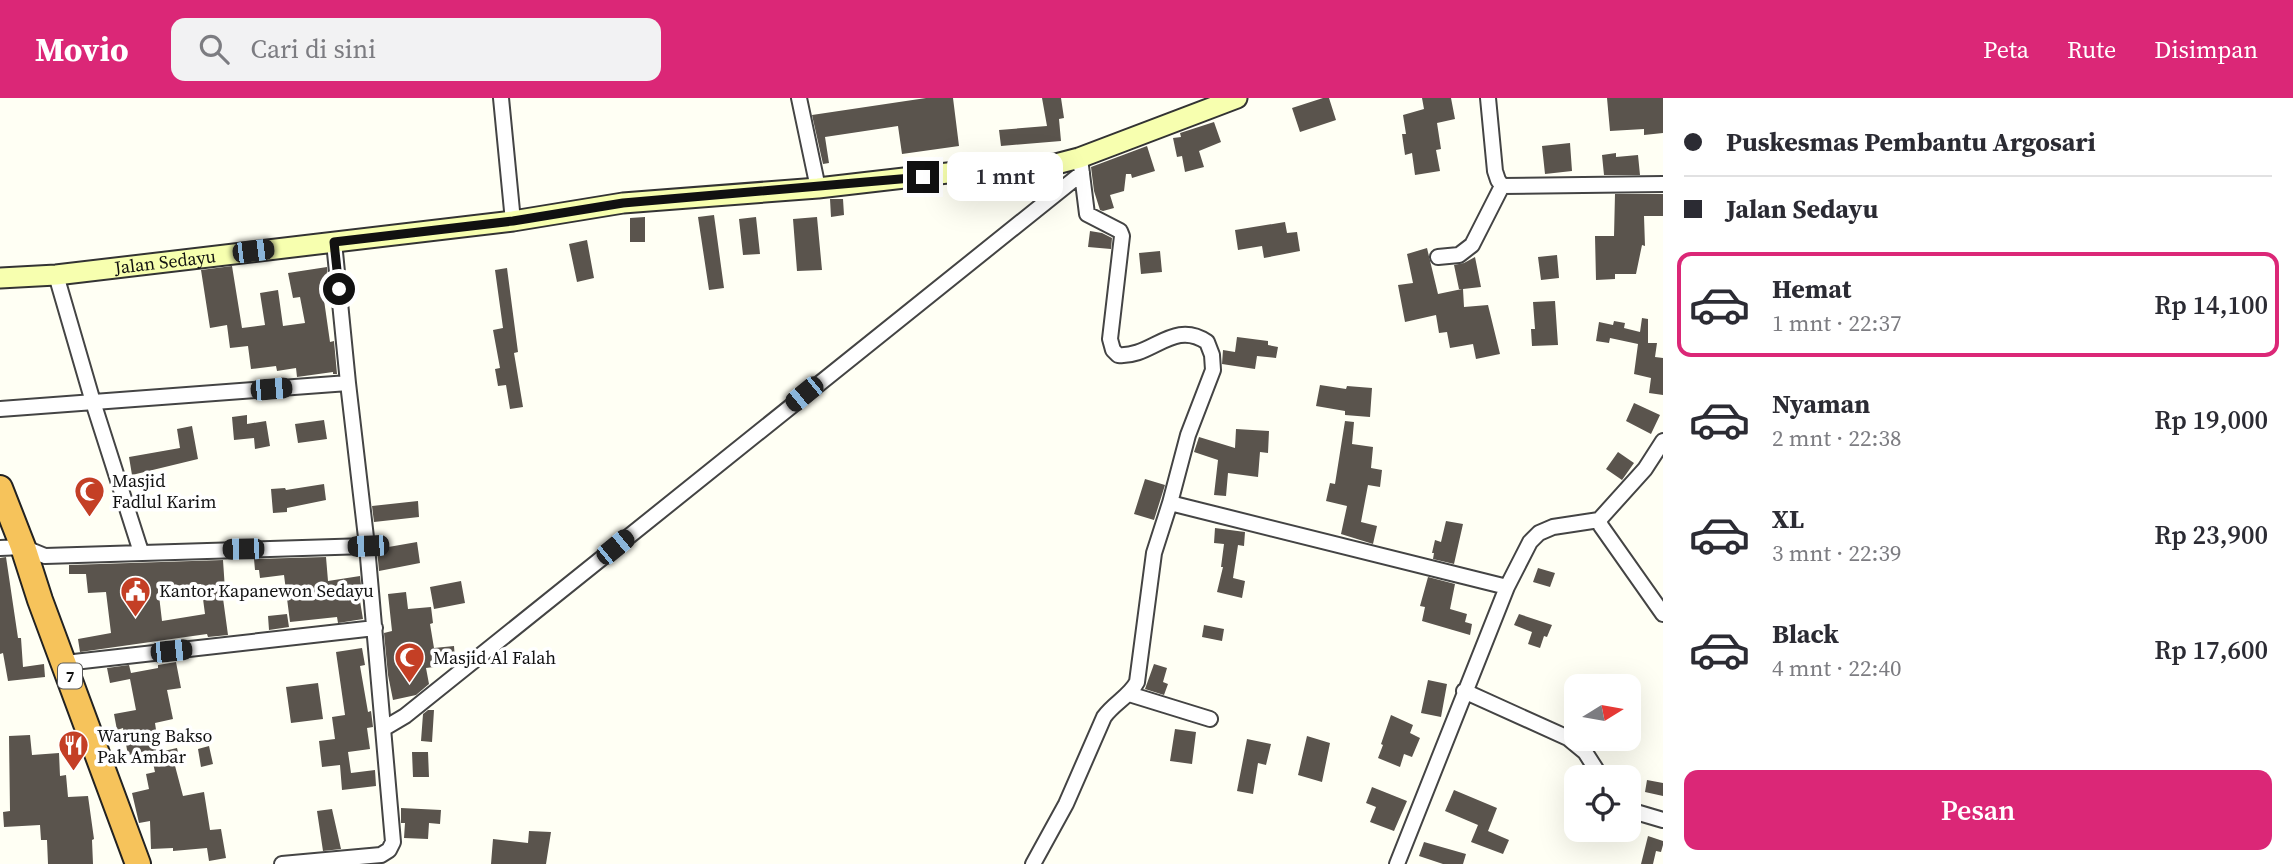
<!DOCTYPE html>
<html lang="id">
<meta charset="utf-8">
<style>
:root{--surface:#fff;--page:#f2f2f3;--text:#2b2b33;--muted:#7c7c81;--line:#e1e1e2;--accent:#db2777}
body{margin:0;font-family:"Source Serif 4",serif;background:var(--page);color:var(--text);height:100vh;display:flex;flex-direction:column;font-size:26px;white-space:nowrap}
*{box-sizing:border-box;margin:0}
p{font-size:23px;color:var(--muted)}
.icon{flex:none;width:38px;height:38px;fill:none;stroke:currentColor;stroke-width:2;stroke-linecap:round;stroke-linejoin:round}
.map{position:relative;flex:1;overflow:hidden}
.drawer{display:flex;flex-direction:column;background:var(--surface);width:630px}
.drawer>*{flex:none}
.hud{display:grid;align-content:center;height:154px;padding:0 21px;background:var(--surface)}
.needle{width:46px;rotate:79deg}
.buttons{position:absolute;left:1564px;top:576px;display:grid;gap:14px}
.buttons a{display:grid;place-items:center;width:77px;height:77px;border-radius:14px;background:var(--surface);box-shadow:0 7px 28px #0002;font-size:35px}
.end{position:absolute;width:32px;height:32px;margin:-16px;border:9px solid #111;background:#fff;box-shadow:0 0 0 4px #fff}
.from{border-radius:50%}
.bubble{position:absolute;height:49px;border-radius:14px;background:var(--surface);box-shadow:0 7px 28px #0002;font-size:23px;font-weight:600;line-height:49px;text-align:center}
.car{position:absolute;width:21px;height:42px;margin:-21px -10px;border-radius:9px;box-shadow:0 0 5px 2px #0007;background:linear-gradient(#222 24%,#8ab4d8 0 40%,#222 0 76%,#8ab4d8 0 86%,#222 0)}
.hud b{display:flex;align-items:center;gap:24px;height:66px;font-size:26px}
.hud b+b{border-top:2px solid var(--line)}
.hud i{width:18px;height:18px;background:var(--text)}
ul{padding:0;list-style:none}
li{display:flex;align-items:center;gap:21px;height:105px;margin:0 14px 10px;padding:0 7px;border:4px solid transparent;border-radius:14px}
li div{flex:1}
li b{display:block;font-size:26px}
li em{font-style:normal;font-weight:600}
li.on{border-color:var(--accent)}
li>.icon{width:63px;height:63px;stroke-width:1.5}
.button{display:flex;gap:14px;margin-top:auto;padding:14px 21px}
.button a{flex:1;height:80px;border-radius:14px;background:var(--accent);color:#fff;font-size:28px;font-weight:600;line-height:80px;text-align:center}
header{display:flex;align-items:center;gap:42px;box-sizing:border-box;height:98px;padding:0 35px;background:var(--accent);color:#fff}
header strong{font-size:33px}
nav{display:flex;gap:38px;margin-inline-start:auto;font-size:24px}
.search{width:490px;height:63px;background:var(--page);display:flex;align-items:center;gap:18px;box-sizing:border-box;padding:0 24px;border-radius:14px;color:var(--muted);font-size:26px}
main{display:flex;flex:1;min-height:0}
.map>svg:first-child{display:block}
.building{fill:#5a544d;fill-rule:evenodd}
.lines{fill:none;stroke-linecap:round;stroke-linejoin:round}
.street-casing{stroke:#444;stroke-width:18}
.secondary-casing{stroke:#333;stroke-width:23}
.highway-casing{stroke:#222;stroke-width:28}
.street{stroke:#fff;stroke-width:14}
.secondary{stroke:#f7ffaf;stroke-width:19}
.highway{stroke:#f6c35b;stroke-width:24}
.route{stroke:#111;stroke-width:9}
.labels{text-anchor:middle;stroke-width:7;stroke-linejoin:round;paint-order:stroke}
.shield{fill:#fff;stroke:#585858;stroke-width:2}
.shield-label{font-size:16px;font-weight:bold;fill:#111}
.street-label{font-size:18px;fill:#111;stroke:#fff}
.poi-label{font-size:18px;fill:#111;stroke:#fff;text-anchor:start}
</style>
<header>
<strong>Movio</strong>
<div class="search"><svg class="icon" aria-label="search" viewBox="0 0 24 24"><circle cx="10" cy="10" r="6"/><path d="M15 15l6 6"/></svg>Cari di sini</div>
<nav><a>Peta</a><a>Rute</a><a>Disimpan</a></nav>
</header>
<main>
<div class="map">
<svg width="1663" height="766" viewBox="0 0 1663 766">
<rect width="100%" height="100%" fill="#fffff4"/>
<path class="building" d="M926,0H953L959,48L902,56L898,28L825,39L829,65L823,66L812,17Z
M1042,0H1061L1064,20L1059,21L1061,43L1001,48L999,32L1047,28Z
M1323,0H1329L1336,22L1300,34L1292,10Z
M1422,0H1451L1455,21L1437,25L1441,51L1436,52L1440,73L1415,77L1412,55L1405,57L1402,36H1406L1403,17L1424,11Z
M1607,0H1663V35L1644,37V31L1610,33Z
M1214,24L1221,44L1199,53L1204,69L1185,74L1182,58L1177,59L1173,40L1181,39L1180,35Z
M1570,45L1572,73L1545,76L1542,48Z
M1147,48L1155,73L1132,80L1131,76H1126L1124,93L1110,97L1114,110L1103,113L1100,112L1094,93L1091,69Z
M1616,55V59L1638,57L1640,77H1604L1602,57Z
M1048,79L1049,89L1030,92L1029,80Z
M1615,96H1663V118H1644L1645,148L1642,147L1636,176H1615V181L1596,182L1595,138H1614Z
M830,101H843L844,117L831,119Z
M714,117L724,190L709,192L698,119Z
M645,119V144H630V120Z
M756,119L760,156L743,157L739,121Z
M817,119L822,172L797,173L793,121Z
M1285,124L1287,135L1297,134L1300,153L1264,160L1262,148L1238,152L1235,132Z
M1090,133L1102,135L1112,140L1111,151L1088,149Z
M587,142L594,180L577,184L569,146Z
M1427,150L1438,196L1462,191H1459L1454,167L1464,165L1475,159L1481,189L1463,191L1464,209L1488,207L1500,256L1476,261L1473,246L1450,250L1447,234L1439,235L1436,217L1405,224L1398,187L1413,185L1407,156Z
M1160,153L1162,174L1141,176L1139,155Z
M1557,157L1559,180L1541,182L1538,159Z
M232,168L242,230L265,227L260,195L278,192L283,228L305,225L300,199L293,200L288,175L327,169L329,194L323,195L330,244L334,243L337,276H333V274L297,279L296,270L277,273L276,268L251,271L248,248L230,250L227,227L210,230L201,172Z
M507,170L518,254L514,255L523,309L510,311L506,287L498,288L495,271L500,270L493,232L503,230L495,172Z
M1555,203L1558,247L1532,248L1531,231H1535L1533,204Z
M1642,220L1648,221V245H1657L1655,259L1663,260V297L1649,295L1651,280L1634,276L1638,246L1610,240L1609,245L1596,243L1599,224L1613,227L1614,223L1625,225L1624,230L1640,234Z
M1237,239L1268,243V247L1278,249L1276,260L1257,258L1255,271L1222,266L1223,252L1235,254Z
M1320,287L1346,291L1347,288L1372,290L1370,319L1345,317V313L1316,308Z
M1634,305L1660,317L1651,336L1626,323Z
M247,317V326L266,323L270,348L255,351L254,340L234,342L232,319Z
M324,322L327,341L298,345L295,326Z
M1345,323L1354,324L1352,346L1373,349L1371,370L1382,372L1380,389L1368,387L1361,424L1377,428L1373,446L1341,436L1347,408L1326,403L1330,385L1335,386Z
M192,328L198,361L132,377L129,359L180,350L177,331Z
M1236,331L1269,333L1268,355L1260,354L1258,379L1228,375L1226,398L1214,397L1218,362L1194,354L1199,339L1235,350Z
M1618,354L1634,365L1622,382L1606,371Z
M1145,381L1165,387L1154,422L1134,416Z
M324,386L326,402L287,410V414L273,415L271,391L285,390L286,392Z
M418,403L419,419L374,424L372,408Z
M1446,423L1463,426L1454,466L1433,461L1434,455H1432L1435,442L1441,444Z
M1215,430L1245,434L1244,448L1238,447L1233,480L1245,483L1242,500L1217,494L1223,469H1221L1224,446L1214,445Z
M417,444L420,465L379,473L377,451Z
M6,459L18,540H21L23,569L44,566L45,579L8,583L3,555L0,556V460Z
M326,459L328,483L360,478L362,496L359,497L363,521L338,525L337,519L290,524L284,477L260,480L259,472H255L254,461Z
M223,462L225,492L222,493L228,537L208,539L207,536L80,554L78,541L111,535L106,494L88,495L86,476H69V467ZM201,486L205,516L162,523L158,489Z
M1538,470L1555,475L1550,489L1533,484Z
M1428,479L1455,486L1450,511L1467,516L1465,524L1472,526L1470,537L1422,523L1425,509L1420,508Z
M461,483L465,505L434,511L430,489Z
M406,494L408,511L431,509L433,525L430,526L434,550L454,548L455,561L433,563L434,569L426,570L429,586L416,597L393,602L388,577L384,535L392,533L388,496Z
M287,516L289,529L269,532L268,518Z
M1519,516L1552,527L1547,539L1544,538L1540,550L1528,546L1532,534L1514,527Z
M1204,527L1224,531L1222,543L1202,539Z
M362,550L365,567L360,568L368,614L371,613L373,629L367,630L370,651L348,654L351,675L375,672L376,688L342,692L340,667L322,669L319,643L335,641L332,619L345,617L336,554Z
M176,564L181,590L167,592L173,621L155,625L159,652L128,657L123,630L117,632L114,616L136,612L130,581L110,585L107,570L129,567L131,575L158,570V567Z
M1154,566L1167,570L1163,584L1168,586L1164,597L1145,591Z
M1428,582L1447,586L1441,619L1421,615Z
M318,585L323,621L291,625L286,589Z
M428,612H434L432,644L421,643L423,616Z
M1391,617L1413,627L1410,635L1420,640L1412,659L1404,656L1400,669L1378,660L1383,647L1381,646Z
M1175,631L1196,634L1192,666L1170,663Z
M30,637L32,657L59,655L60,678L66,677L68,699L88,698L94,741L92,742L93,766H48L47,742H41L40,727L4,729L3,714L10,713L9,638Z
M1307,638L1330,645L1322,684L1298,677Z
M1247,641L1271,646L1266,667L1258,665L1253,696L1237,693Z
M209,648L213,666L201,669L198,651Z
M177,650L180,663L174,664L183,698L204,694L210,732L221,731L226,760L209,763L207,750L173,753V750L151,751L150,723L139,725L132,695L149,691L146,676L155,674L151,656Z
M412,654H428L429,679H413Z
M1647,682L1663,685V698L1645,694Z
M1372,689L1407,703L1394,733L1370,724L1376,709L1366,705Z
M1454,692L1497,710L1488,733L1509,742L1503,756L1471,744L1478,727L1445,713Z
M401,710L441,712L440,726L429,725L428,741L404,740L405,725H401Z
M332,711L341,751L323,753L317,713Z
M529,733L551,734L546,766H491L493,741L528,745Z
M1648,738L1663,743V747L1661,754L1656,753L1653,766H1641Z
M1424,744L1466,756L1463,766H1443L1419,758Z"/>
<g class="lines">
<defs>
<path id="street" d="M501,0L513,123
M799,0L818,90
M1488,0L1495,73L1498,82L1502,88L1663,86
M1081,68L1087,116L1120,133L1122,138L1110,241L1113,252L1118,257C1152,260 1173,221 1207,244L1212,257L1213,272L1188,337L1170,405L1507,489
M1438,159L1459,157L1472,147L1502,88
M56,177L93,304L141,454
M0,311L348,285
M1663,343L1645,371L1599,422L1601,428L1663,516
M0,450L23,449L45,458L367,448
M65,565L375,530
M1464,593L1568,640L1585,654L1601,679
M1129,596L1210,621
M383,631L405,618L1082,75
M1629,712L1663,722
M282,766L381,757L389,752L393,744L367,448L348,285L334,144
M1033,766L1066,706L1104,619C1114,605 1130,598 1137,584L1154,455L1170,405
M1397,766L1507,489L1530,444L1539,435L1553,429L1599,422"/>
<g id="secondary">
<path id="s1" d="M0,180L56,177L513,123L623,105L818,90L982,71L1056,66L1079,60L1237,0"/>
</g>
<path id="highway" d="M0,390L23,449L40,502L138,766"/>
</defs>
<use href="#street" class="street-casing"/>
<use href="#secondary" class="secondary-casing"/>
<use href="#highway" class="highway-casing"/>
<use href="#street" class="street"/>
<use href="#secondary" class="secondary"/>
<use href="#highway" class="highway"/>
</g>
<g class="lines">
<path class="route" d="M339,191L334,144L513,123L623,105L923,79"/>
</g>
<defs>
<symbol id="mosque-pin" viewBox="-11 -11 22 30"><path d="M0 17L-7.5 6A9.5 9.5 0 1 1 7.5 6Z" fill="#c43f25" stroke="#fff"/><path d="M3.5-4.9A6 6 0 1 0 3.5 4.9A5 5 0 1 1 3.5-4.9Z" fill="#fff"/></symbol>
<symbol id="civic-pin" viewBox="-11 -11 22 30"><path d="M0 17L-7.5 6A9.5 9.5 0 1 1 7.5 6Z" fill="#c43f25" stroke="#fff"/><path d="M-.6-6.5H3V-4.5H.6V-3L4-1V1h2V6H-6V1h2V-1L-.6-3ZM-1.2 2.5V6h2.4V2.5Z" fill="#fff"/></symbol>
<symbol id="restaurant-pin" viewBox="-11 -11 22 30"><path d="M0 17L-7.5 6A9.5 9.5 0 1 1 7.5 6Z" fill="#c43f25" stroke="#fff"/><path d="M-5-6h1v4h1v-4h1v4h1v-4h1v5L-1.5 .5V6h-2V.5L-5-1ZM5-6V6H3V1.5H1.5Q1.5-4 5-6Z" fill="#fff"/></symbol>
</defs>
<g fill-rule="evenodd">
<use href="#mosque-pin" x="72" y="376" width="35" height="47"/>
<use href="#civic-pin" x="118" y="476" width="35" height="47"/>
<use href="#mosque-pin" x="392" y="542" width="35" height="47"/>
<use href="#restaurant-pin" x="56" y="630" width="35" height="47"/>
</g>
<g class="labels">
<rect class="shield" x="58" y="565.5" width="24" height="25" rx="5"/>
<g class="shield-label">
<text x="70" y="584">7</text>
</g>
<g class="street-label">
<text dy="6" stroke="none"><textPath href="#s1" startOffset="166">Jalan Sedayu</textPath></text>
</g>
<g class="poi-label">
<text x="112" y="389">Masjid<tspan x="112" dy="21">Fadlul Karim</tspan></text>
<text x="159" y="499">Kantor Kapanewon Sedayu</text>
<text x="433" y="566">Masjid Al Falah</text>
<text x="97" y="644">Warung Bakso<tspan x="97" dy="21">Pak Ambar</tspan></text>
</g>
</g>
</svg>
<div class="buttons">
<a><svg class="needle" viewBox="-14 -14 28 28"><path d="M0-13l5 13h-10z" fill="#e53935"/><path d="M0 13l5-13h-10z" fill="#7c7c81"/></svg></a>
<a><svg class="icon" aria-label="locate" viewBox="0 0 24 24"><circle cx="12" cy="12" r="6"/><path d="M12 2v4M12 18v4M2 12h4M18 12h4"/></svg></a>
</div>
<i class="end from" style="left:339px;top:191px"></i>
<i class="end" style="left:923px;top:79px"></i>
<div class="bubble" style="left:947px;top:54px;width:116px">1 mnt</div>
<i class="car" style="left:253px;top:153px;rotate:83deg"></i>
<i class="car" style="left:271px;top:291px;rotate:85deg"></i>
<i class="car" style="left:804px;top:296px;rotate:231deg"></i>
<i class="car" style="left:368px;top:448px;rotate:268deg"></i>
<i class="car" style="left:615px;top:449px;rotate:51deg"></i>
<i class="car" style="left:243px;top:451px;rotate:269deg"></i>
<i class="car" style="left:171px;top:553px;rotate:84deg"></i>
</div>
<section class="drawer">
<div class="hud">
<b><i class="from"></i>Puskesmas Pembantu Argosari</b>
<b><i></i>Jalan Sedayu</b>
</div>
<ul>
<li class="on"><svg class="icon" aria-label="car" viewBox="0 0 24 24"><path d="M5 17H2v-5l4-1 3-4h7l3 4 3 1v5h-3M9 17h6M6 11h13"/><circle cx="7" cy="17" r="2"/><circle cx="17" cy="17" r="2"/></svg><div><b>Hemat</b><p>1 mnt · 22:37</p></div><em>Rp 14,100</em></li>
<li><svg class="icon" aria-label="car" viewBox="0 0 24 24"><path d="M5 17H2v-5l4-1 3-4h7l3 4 3 1v5h-3M9 17h6M6 11h13"/><circle cx="7" cy="17" r="2"/><circle cx="17" cy="17" r="2"/></svg><div><b>Nyaman</b><p>2 mnt · 22:38</p></div><em>Rp 19,000</em></li>
<li><svg class="icon" aria-label="car" viewBox="0 0 24 24"><path d="M5 17H2v-5l4-1 3-4h7l3 4 3 1v5h-3M9 17h6M6 11h13"/><circle cx="7" cy="17" r="2"/><circle cx="17" cy="17" r="2"/></svg><div><b>XL</b><p>3 mnt · 22:39</p></div><em>Rp 23,900</em></li>
<li><svg class="icon" aria-label="car" viewBox="0 0 24 24"><path d="M5 17H2v-5l4-1 3-4h7l3 4 3 1v5h-3M9 17h6M6 11h13"/><circle cx="7" cy="17" r="2"/><circle cx="17" cy="17" r="2"/></svg><div><b>Black</b><p>4 mnt · 22:40</p></div><em>Rp 17,600</em></li>
</ul>
<div class="button"><a>Pesan</a></div>
</section>
</main>
